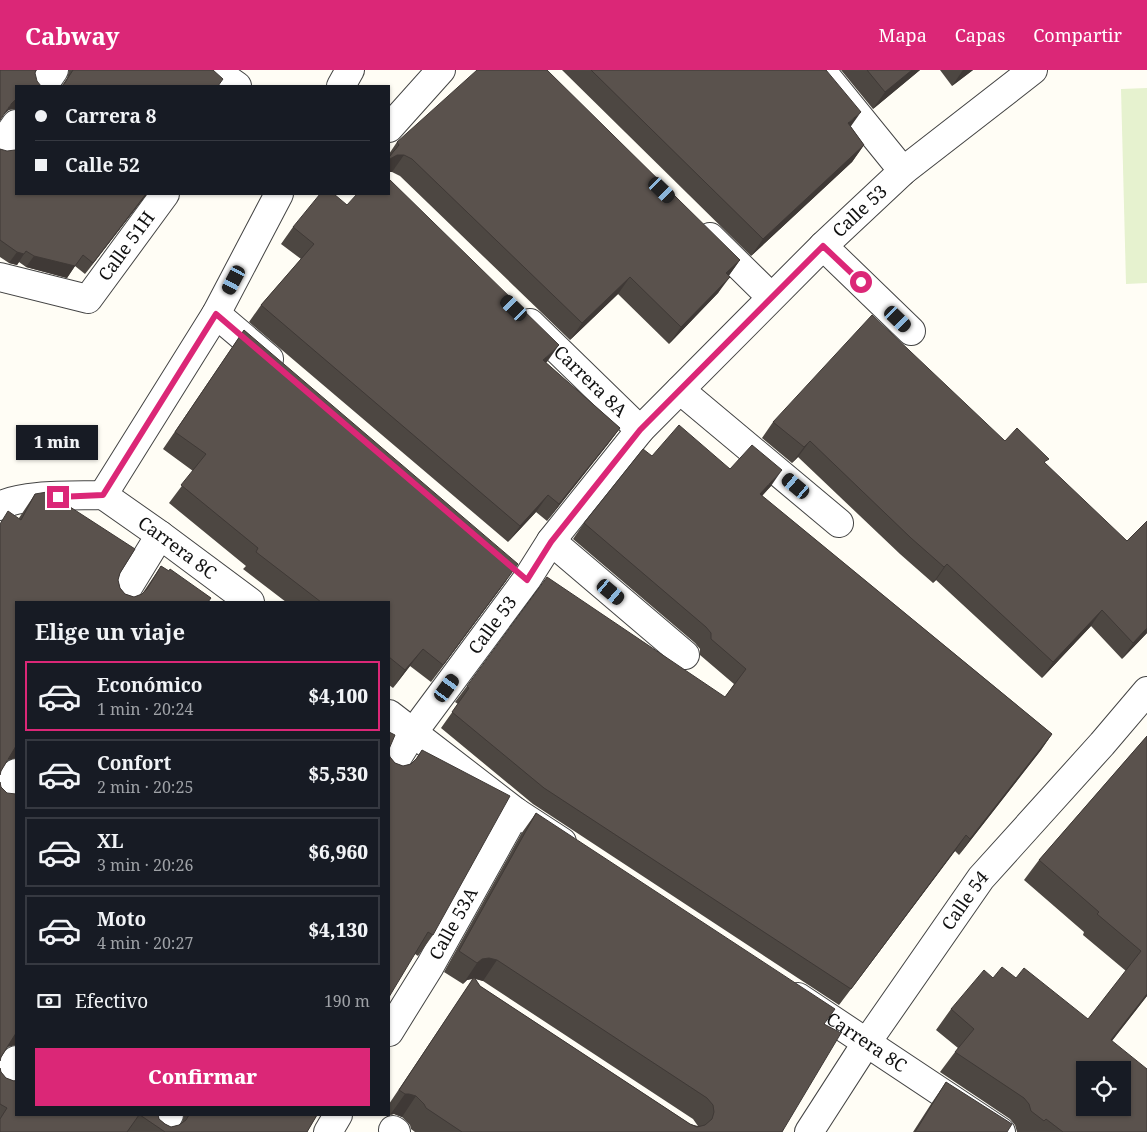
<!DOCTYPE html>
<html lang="es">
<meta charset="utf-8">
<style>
:root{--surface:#171b24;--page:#242831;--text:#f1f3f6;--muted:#9ea1a6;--line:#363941;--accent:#db2777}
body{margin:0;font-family:"Noto Serif",serif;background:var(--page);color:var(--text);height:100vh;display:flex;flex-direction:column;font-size:19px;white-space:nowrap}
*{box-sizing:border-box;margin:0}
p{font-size:16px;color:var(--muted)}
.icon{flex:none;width:28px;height:28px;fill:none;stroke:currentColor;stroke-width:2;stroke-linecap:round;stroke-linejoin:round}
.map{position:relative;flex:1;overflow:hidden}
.sheet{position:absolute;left:15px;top:531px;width:375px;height:515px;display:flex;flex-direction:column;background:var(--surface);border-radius:0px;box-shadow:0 1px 4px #0004}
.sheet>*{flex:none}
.guide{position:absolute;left:15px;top:15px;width:375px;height:110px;border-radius:0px;box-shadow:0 1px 4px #0004;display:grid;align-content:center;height:110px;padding:0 20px;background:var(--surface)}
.fabs{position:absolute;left:1076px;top:991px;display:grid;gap:10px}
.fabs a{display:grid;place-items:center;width:55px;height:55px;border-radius:0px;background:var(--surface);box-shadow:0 1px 4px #0004;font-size:25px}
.end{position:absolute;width:22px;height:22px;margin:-11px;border:6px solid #db2777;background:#fff;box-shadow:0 0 0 2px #fff}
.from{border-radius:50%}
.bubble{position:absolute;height:35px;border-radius:0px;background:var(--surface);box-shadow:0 1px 4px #0004;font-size:16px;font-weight:800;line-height:35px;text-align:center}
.car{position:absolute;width:15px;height:30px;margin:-15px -8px;border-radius:6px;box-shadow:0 0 4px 1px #0007;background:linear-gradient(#222 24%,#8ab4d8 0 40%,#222 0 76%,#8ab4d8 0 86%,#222 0)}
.guide b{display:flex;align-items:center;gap:18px;height:48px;font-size:19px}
.guide b+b{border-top:1px solid var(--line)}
.guide i{width:12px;height:12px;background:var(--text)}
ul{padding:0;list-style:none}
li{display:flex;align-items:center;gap:15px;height:70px;margin:0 10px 8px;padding:0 10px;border:2px solid var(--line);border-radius:0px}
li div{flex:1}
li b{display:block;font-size:19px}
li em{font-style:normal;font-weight:800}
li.active{border-color:var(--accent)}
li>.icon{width:45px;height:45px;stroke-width:1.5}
h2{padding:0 20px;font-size:22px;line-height:60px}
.pay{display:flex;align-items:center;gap:12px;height:55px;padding:0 20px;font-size:19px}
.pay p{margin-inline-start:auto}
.cta{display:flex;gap:10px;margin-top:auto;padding:10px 20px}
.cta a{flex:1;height:58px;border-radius:0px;background:var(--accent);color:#fff;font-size:20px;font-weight:800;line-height:58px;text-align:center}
header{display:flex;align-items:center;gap:30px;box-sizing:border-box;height:70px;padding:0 25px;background:var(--accent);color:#fff}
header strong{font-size:24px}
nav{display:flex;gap:28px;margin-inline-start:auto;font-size:18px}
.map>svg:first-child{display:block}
.pitch{fill:#e6f2cf}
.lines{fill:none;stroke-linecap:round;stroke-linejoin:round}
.street-casing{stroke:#444;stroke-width:30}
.street{stroke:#fff;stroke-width:28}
.wall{fill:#4d4742;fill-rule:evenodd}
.shaded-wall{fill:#3f3936}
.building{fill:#5a524d;stroke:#3f3936;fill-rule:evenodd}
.route{stroke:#db2777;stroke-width:6}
.labels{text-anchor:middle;stroke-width:5;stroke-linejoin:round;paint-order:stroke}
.street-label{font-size:18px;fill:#111;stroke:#fff}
</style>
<header>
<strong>Cabway</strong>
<nav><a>Mapa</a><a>Capas</a><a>Compartir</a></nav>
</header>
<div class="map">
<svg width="1147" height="1062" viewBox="0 0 1147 1062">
<rect width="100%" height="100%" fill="#fffdf5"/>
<path class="pitch" d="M1147,18V213L1126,214L1121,19Z"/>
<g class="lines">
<defs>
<g id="street">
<path d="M214,0L237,16"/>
<path d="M821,0L903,101"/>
<path d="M43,16L54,0"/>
<path d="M341,16L350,0"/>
<path d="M389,58L441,0"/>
<path d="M0,77L16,54"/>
<path d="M710,167L771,227"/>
<path d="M823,176L911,261"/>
<path id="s1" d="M0,207L88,229L165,124"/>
<path d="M216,244L269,289"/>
<path id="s2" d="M530,253L640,360"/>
<path d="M680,320L839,453"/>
<path d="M103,425L216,244L279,124"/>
<path id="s3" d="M103,425L160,465L250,532"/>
<path d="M0,436C22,423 77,426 103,425"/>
<path d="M551,471L685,585"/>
<path d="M119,532L160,465"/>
<path d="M389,644L516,742L562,772"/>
<path id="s4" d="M389,701L412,664L527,509L551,471L640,360L823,176L903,101L1033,0"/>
<path d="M0,730L16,703"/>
<path id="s5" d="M798,927L1001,1062"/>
<path id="s6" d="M389,962L430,896L516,742"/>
<path d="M0,1016L16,990"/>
<path d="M393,1060L396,1062"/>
<path d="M158,1062L169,1045"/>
<path d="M328,1062L338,1045"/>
<path id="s7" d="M809,1062L867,972L981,808L1102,674L1147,621"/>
</g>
</defs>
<use href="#street" class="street-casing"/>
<use href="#street" class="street"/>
</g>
<path class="wall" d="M69,0H213L63,14L67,8Z
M562,0H826L851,57L864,75L852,92L751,186Z
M841,0H920L873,39Z
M940,0H973L952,16Z
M397,72L740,190L729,205L718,223L669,274L618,224L570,270L400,106L392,102H389V84Z
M0,79L16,124H147L85,204L75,196L67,208L26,197L19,192L17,195L9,193L0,187Z
M347,135L546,293L620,358L608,374L547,451L536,442L508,472L249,252L261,235L301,189L281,174L293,157Z
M244,260L506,511L431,612L410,596L393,618L389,615V532H286L243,499L246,496L169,433L193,401L163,379Z
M773,352L1005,371L1046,394L1147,563L1122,589L1091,556L1042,608L936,510L933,513L900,484L798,387L792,393L762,368Z
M652,386L730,399L771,416L762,426L1052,664L1041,680L959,785L955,781L839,935L533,734L441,658L458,634L455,632L467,616L725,627L734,614L700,585V579L695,573L573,469L584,453Z
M35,424L120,503L118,510L120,518L125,524L134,527L142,524L161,496L211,528L16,532V688L8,690L19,448Z
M1147,666V926L1112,971L1147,1062H1017L1015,1055L1010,1049L940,1002L958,978L936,960L951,939L993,908H1016L1088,949L1126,901L1083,865L1084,862L1024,810L1039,790Z
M422,680L433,865L418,886L415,884L390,687L395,693L403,696L411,694L415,690Z
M536,743L825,954L782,1062H415L411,1059L410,1055L402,1047L394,1044L390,1045L389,1044V1034L473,909L467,910L463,914L444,902L521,764ZM475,909L483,911L693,1049L698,1056L690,1054L480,916Z
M0,998L1,1002L6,1008L14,1011L158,1045L159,1049L165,1054L171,1057L179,1055L182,1052L184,1045H317L307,1062H0Z
M946,1012L1007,1062H913L931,1034Z"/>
<path class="shaded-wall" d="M912,0H920L873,39L885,22Z
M963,0H973L952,16Z
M16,29V39L9,40L3,45L11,34Z
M861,42L849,59L848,53Z
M864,75L852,92L751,186L763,169Z
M397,85H404L392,102H389V91L390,89Z
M146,124H147L85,204L93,193Z
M17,182L24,184L17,195L9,193Z
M34,186L75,196L67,208L26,197Z
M740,190L728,207L726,203Z
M630,207L618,224L570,270L582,253Z
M730,207L718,223L669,274L681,257Z
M559,275L547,292L531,307L543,290Z
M620,358L608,374L547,451L559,434Z
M810,371L798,387L792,393L804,377Z
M782,400L771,416L749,440L760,424Z
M548,425L536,442L508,472L520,456Z
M518,494L506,511L431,612L443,595Z
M947,494L936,510L933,513L944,497Z
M1102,540L1091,556L1042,608L1053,592Z
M1147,558V563L1122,589L1133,573Z
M423,579L410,596L393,618L405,600Z
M1052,664L1041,680L959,785L970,769Z
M16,676V688L8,690Z
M966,765L955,781L839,935L851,919Z
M489,888L497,890L483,911L474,908L467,910L463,914L477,893L482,889Z
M1147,924V926L1096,991L1111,970Z
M16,962V975L8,977L3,982Z
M405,1024H409L416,1026L402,1047L394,1044L390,1045Z"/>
<path class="building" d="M0,0H36L35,3L37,11L41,16H16V29L11,34L0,50Z
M73,0H213L223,9L218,16H61L64,14Z
M477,0H547L740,190L726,203L730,207L681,257L630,207L582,253L412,89L404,85H397L390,89L389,91V87L399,75L397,72Z
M591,0H826L861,42L848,53L864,75L763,169Z
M867,0H912L885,22Z
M0,79L7,81L15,80L16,79V124H146L93,193L83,185L75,196L34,186L26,181L24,184L17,182L0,170Z
M389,109L559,275L543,290L620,358L559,434L548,425L520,456L261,235L314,174L293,157L320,124H334L347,135L357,124H389Z
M872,245L1005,371L1017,358L1049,389L1044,392L1127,471L1147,451V558L1133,573L1102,540L1053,592L947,494L944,497L911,468L810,371L804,377L773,352Z
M244,260L518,494L443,595L423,579L405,600L389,587V532H321L256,482L258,478L181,415L206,384L175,362Z
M679,355L730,399L752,375L782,400L760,424L1052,664L970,769L966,765L851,919L544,718L452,642L469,618L467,616L547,507L725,627L746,599L711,569V563L706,557L584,453L643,379L652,386Z
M47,422L135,479L120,503L118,510L120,518L125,524L134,527L142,524L147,519L161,496L169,501L170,499L211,528L208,532H16V676L1,701L0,705V454L8,441L21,450L35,424Z
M389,662L395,665L389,679Z
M1147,666V924L1111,970L1147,999V1062H1063L1046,1049L1044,1051L1031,1041L1029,1034L1024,1028L955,982L974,959L951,939L984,900L993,908L1002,897L1016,908L1024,898L1088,949L1141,881L1097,844L1099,842L1039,790ZM1085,1000H1122V1038H1085Z
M422,680L510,726L433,865L428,862L389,927V683L390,687L395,693L403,696L411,694L417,688Z
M0,712L1,717L7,723L16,724V963L1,987L0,991Z
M536,743L835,939L824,954L841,963L782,1062H462L426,1038L424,1034L416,1026L409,1024H405L399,1020L474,907L480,916L690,1054L697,1057L705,1055L712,1049L714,1042L713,1035L707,1028L497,890L489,888L482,889L477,893L459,881Z
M0,998L1,1002L6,1008L14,1011L16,1010V1045H139L127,1062H0V1049L7,1038L0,1034Z
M946,1012L1012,1054L1007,1062H915Z
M140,1045H158L159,1049L165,1054L171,1057L179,1055L186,1050L189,1045H317L307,1062H165Z"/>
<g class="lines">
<path class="route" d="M58,427L103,425L216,244L527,510L551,472L640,360L823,176L861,212"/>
</g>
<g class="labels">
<g class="street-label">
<text dy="6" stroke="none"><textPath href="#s4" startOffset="734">Calle 53</textPath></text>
<text dy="6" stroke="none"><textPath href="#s1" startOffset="156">Calle 51H</textPath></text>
<text dy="6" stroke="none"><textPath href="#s2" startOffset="84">Carrera 8A</textPath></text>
<text dy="6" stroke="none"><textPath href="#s3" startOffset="91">Carrera 8C</textPath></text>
<text dy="6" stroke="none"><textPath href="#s4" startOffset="179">Calle 53</textPath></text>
<text dy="6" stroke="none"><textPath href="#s7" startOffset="279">Calle 54</textPath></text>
<text dy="6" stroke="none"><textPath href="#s6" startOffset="126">Calle 53A</textPath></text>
<text dy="6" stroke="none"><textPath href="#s5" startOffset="82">Carrera 8C</textPath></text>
</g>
</g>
</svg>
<div class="fabs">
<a><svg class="icon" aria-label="locate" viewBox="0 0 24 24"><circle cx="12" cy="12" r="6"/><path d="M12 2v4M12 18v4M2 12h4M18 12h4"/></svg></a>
</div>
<i class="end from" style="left:861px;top:212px"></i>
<i class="end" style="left:58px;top:427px"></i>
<div class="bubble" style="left:16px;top:355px;width:82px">1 min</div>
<i class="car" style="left:662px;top:120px;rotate:134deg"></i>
<i class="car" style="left:234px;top:210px;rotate:208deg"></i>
<i class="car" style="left:514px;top:238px;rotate:314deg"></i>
<i class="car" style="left:898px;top:249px;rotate:134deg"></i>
<i class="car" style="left:796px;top:416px;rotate:310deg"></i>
<i class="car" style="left:611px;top:522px;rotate:130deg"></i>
<i class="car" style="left:447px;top:618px;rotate:36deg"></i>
<div class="guide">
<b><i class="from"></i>Carrera 8</b>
<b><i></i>Calle 52</b>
</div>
<section class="sheet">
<h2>Elige un viaje</h2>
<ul>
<li class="active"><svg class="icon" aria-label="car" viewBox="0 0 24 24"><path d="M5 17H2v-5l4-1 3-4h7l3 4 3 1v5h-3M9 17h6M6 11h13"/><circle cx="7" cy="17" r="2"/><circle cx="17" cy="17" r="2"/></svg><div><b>Económico</b><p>1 min · 20:24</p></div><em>$4,100</em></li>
<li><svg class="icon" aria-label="car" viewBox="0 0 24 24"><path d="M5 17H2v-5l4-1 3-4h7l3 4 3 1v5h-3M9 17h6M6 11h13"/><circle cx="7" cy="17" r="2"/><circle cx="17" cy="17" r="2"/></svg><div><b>Confort</b><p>2 min · 20:25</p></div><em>$5,530</em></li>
<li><svg class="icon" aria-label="car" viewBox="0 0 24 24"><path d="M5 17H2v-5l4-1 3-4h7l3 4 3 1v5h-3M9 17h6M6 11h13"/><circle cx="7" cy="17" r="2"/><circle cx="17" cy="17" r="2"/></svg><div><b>XL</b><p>3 min · 20:26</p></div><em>$6,960</em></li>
<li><svg class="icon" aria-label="car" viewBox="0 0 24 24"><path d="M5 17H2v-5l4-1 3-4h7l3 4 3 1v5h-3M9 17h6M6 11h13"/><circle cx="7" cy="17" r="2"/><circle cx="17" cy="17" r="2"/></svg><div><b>Moto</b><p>4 min · 20:27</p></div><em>$4,130</em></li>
</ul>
<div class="pay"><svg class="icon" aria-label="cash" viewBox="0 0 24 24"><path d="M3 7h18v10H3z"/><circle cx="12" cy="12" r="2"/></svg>Efectivo<p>190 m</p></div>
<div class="cta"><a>Confirmar</a></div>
</section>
</div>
